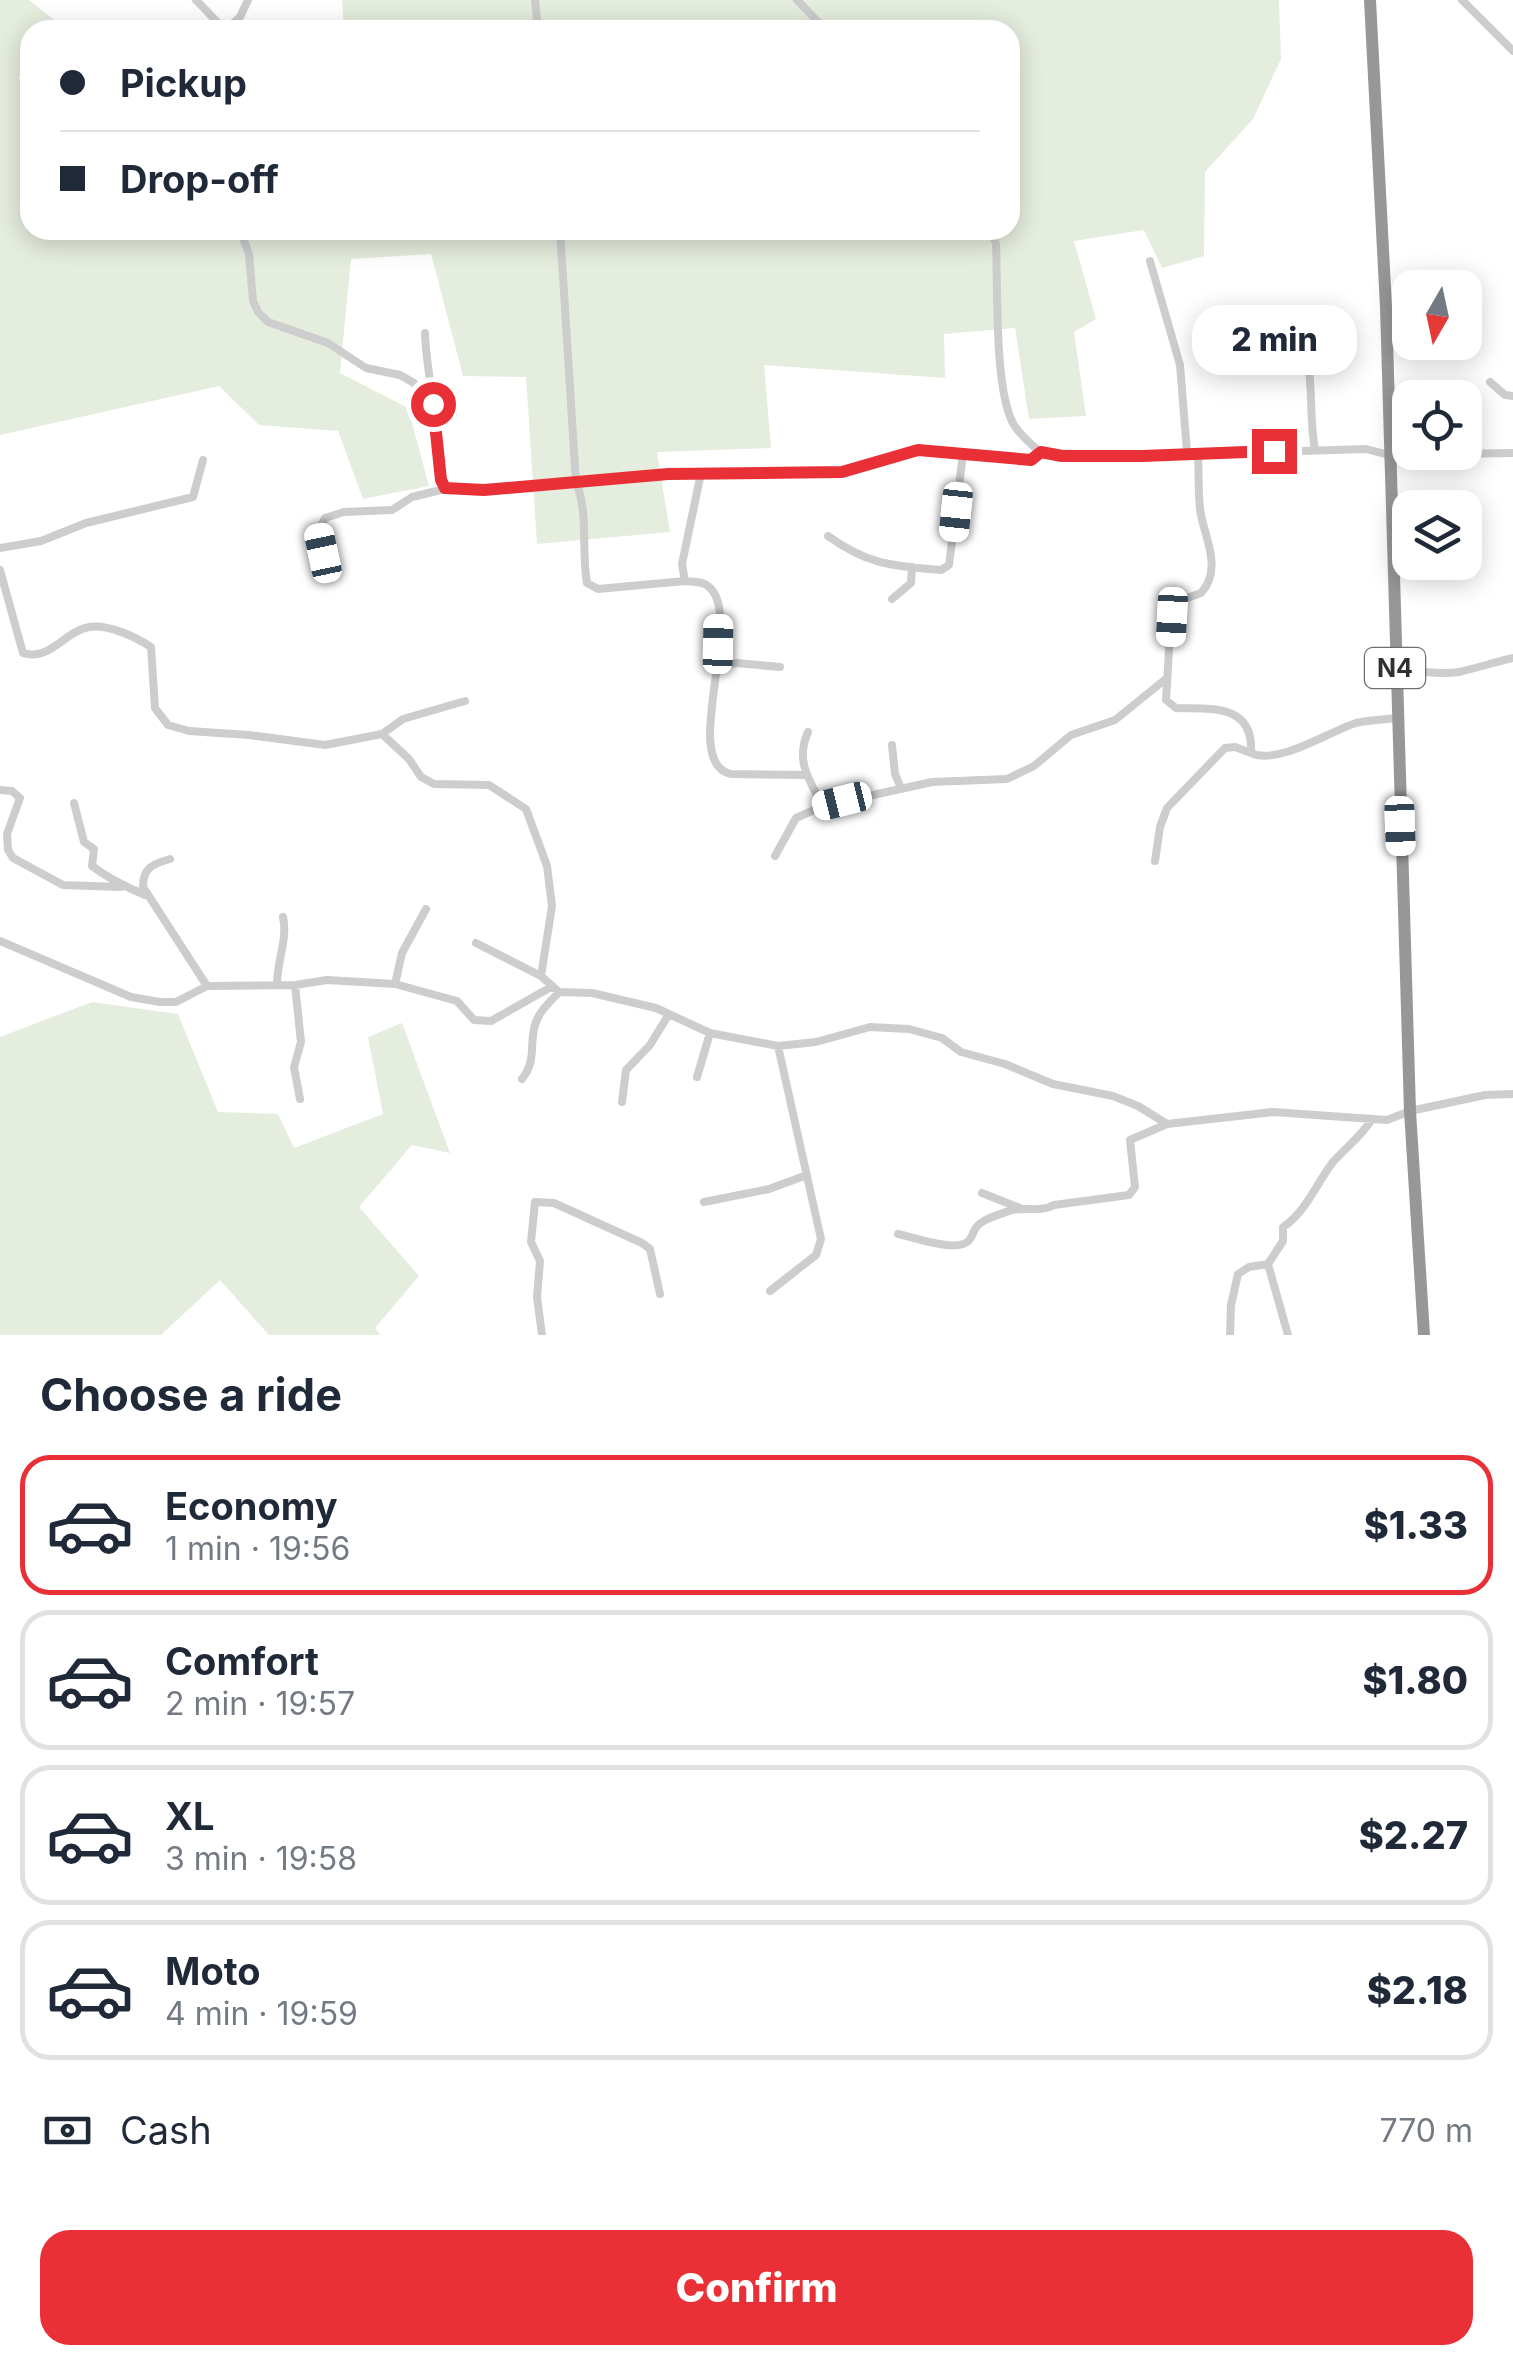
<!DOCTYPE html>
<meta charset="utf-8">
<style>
:root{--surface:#fff;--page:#f2f2f3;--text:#1f2937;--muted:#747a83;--line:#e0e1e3;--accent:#e93036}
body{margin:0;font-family:Inter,sans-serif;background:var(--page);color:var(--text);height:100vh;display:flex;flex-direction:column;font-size:38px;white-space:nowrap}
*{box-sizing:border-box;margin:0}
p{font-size:32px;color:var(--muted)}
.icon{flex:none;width:55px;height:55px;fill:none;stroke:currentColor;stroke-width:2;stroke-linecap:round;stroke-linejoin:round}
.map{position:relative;height:1335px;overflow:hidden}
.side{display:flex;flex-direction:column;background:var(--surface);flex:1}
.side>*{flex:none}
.banner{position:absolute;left:20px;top:20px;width:1000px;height:220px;border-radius:30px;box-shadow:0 5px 25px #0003;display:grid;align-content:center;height:220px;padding:0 40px;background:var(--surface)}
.needle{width:65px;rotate:189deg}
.fabs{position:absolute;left:1392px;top:270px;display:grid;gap:20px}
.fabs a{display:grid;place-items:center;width:90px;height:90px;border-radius:20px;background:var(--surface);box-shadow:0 5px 25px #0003;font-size:50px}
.end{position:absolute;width:45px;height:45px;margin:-22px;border:12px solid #e93036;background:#fff;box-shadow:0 0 0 5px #fff}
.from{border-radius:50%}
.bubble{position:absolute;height:70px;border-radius:30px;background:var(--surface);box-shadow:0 5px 25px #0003;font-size:32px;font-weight:800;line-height:70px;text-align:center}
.car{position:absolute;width:30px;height:60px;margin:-30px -15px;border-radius:12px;box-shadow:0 0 8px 2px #0007;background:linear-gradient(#fff 24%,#345 0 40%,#fff 0 76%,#345 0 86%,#fff 0)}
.banner b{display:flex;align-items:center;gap:35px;height:95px;font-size:38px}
.banner b+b{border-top:2px solid var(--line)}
.banner i{width:25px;height:25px;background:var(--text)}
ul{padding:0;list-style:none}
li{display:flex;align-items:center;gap:30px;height:140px;margin:0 20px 15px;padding:0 20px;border:5px solid var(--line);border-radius:30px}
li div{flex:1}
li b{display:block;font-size:38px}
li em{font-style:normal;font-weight:800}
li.on{border-color:var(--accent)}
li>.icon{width:90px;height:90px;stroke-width:1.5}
h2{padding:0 40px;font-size:45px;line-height:120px}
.pay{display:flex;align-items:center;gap:25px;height:110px;padding:0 40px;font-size:38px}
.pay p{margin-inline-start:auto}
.cta{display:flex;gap:20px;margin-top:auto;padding:20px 40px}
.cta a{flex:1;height:115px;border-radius:30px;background:var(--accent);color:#fff;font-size:40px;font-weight:800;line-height:115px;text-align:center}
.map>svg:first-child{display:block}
.green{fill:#e5edde}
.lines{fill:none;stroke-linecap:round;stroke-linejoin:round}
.street{stroke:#cdcdcd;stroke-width:8}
.highway{stroke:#979797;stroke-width:12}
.route{stroke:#e93036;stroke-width:12}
.labels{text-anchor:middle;stroke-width:10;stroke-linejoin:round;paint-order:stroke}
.shield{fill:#fff;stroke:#6e6e6e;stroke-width:2.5}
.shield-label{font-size:25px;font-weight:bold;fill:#303030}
</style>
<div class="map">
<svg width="1513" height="1335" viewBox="0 0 1513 1335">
<rect width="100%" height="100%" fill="#fff"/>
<path class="green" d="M0,0H29L57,22L51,30H30V60L18,78L30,86V230H1010V30H344L342,0H1279L1281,59L1253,119L1205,172L1204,256L1162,268L1144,230L1074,241L1096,319L1074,332L1086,416L1029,419L1015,328L944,334L945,378L764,365L771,448L657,452L670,532L537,544L526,377L463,376L431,254L351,259L340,373L408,408L429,486L363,499L338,431L259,425L219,386L0,435Z
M92,1002L178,1014L218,1112L278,1114L294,1148L383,1114L368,1037L402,1023L450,1153L412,1145L359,1207L419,1276L375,1328L380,1335H269L220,1280L161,1335H0V1037Z"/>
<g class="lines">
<path class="street" d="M196,0L225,30
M535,0L538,30
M797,0L826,30
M1462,0L1513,51
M225,30L240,17L248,0
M26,98L30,95
M240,230L249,254L253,301L258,312L268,322L328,343L366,368L400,375L414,383L420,394L433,404
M560,230L576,482C589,514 581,549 587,583L598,589L685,581
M991,230L996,244C998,286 994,392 1014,425C1021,436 1031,444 1041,453
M1150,261L1180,365L1187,452
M1288,317C1320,358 1306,401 1315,450
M425,333C426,365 433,395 437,426C440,447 436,469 445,489
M1490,382L1505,395L1513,396
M1198,453C1199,472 1198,491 1200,509C1203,535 1224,568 1201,593L1176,602L1171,617L1166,700L1176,708C1210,709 1254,703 1251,753C1277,766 1330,731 1356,723C1368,720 1383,720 1396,718
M701,473L682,564L685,581C693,582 702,581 708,586C747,616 678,763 731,774L807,775
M828,536C868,565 893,566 941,570L949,565L963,454
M0,548L41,541L86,523L193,497L203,460
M323,553L318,532L325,518L344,512L392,510L412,497L445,489L485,490L668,474L842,471L918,450L1031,460L1041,453L1141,456L1366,449L1389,455L1513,453
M0,570L23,653C49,662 65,631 89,627C108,624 136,637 151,647L155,708L168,725L189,731L249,735L325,745L382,734L409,759L421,777L434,784L489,785L526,809L547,866L552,906L541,976L559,992L592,993L656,1008L710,1033L778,1046L816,1042L870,1027L909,1029L942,1038L961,1052L1005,1064L1053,1084L1113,1096L1138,1106L1167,1124L1273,1112L1387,1120L1410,1111L1485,1095L1513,1094
M892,599L911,583L912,567
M717,668L736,663L780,667
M1396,676C1416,667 1437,676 1459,672C1477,668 1495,662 1513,658
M808,732C795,761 809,780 823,806
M382,734L403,719L465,701
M892,745L895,774L901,788
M0,790L12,791L20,798L7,834L8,850L13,858L63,885L121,887
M74,803L84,842L94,849L92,866C109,879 126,887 145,895
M775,856L796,818L823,806L932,782L1007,779L1034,766L1071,735L1115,720L1167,678
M170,859C152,864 143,868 143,887L207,986
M1155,861L1160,827L1167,808L1225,748L1235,747L1251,753
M0,941L131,997L160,1002H176L207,986L295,985L327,980L395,984L457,1001L474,1020L491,1021L551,987
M476,943L541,976
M277,984C277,961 288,939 283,917
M395,984L402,953L426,909
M295,985L301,1042L294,1067L300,1099
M697,1077L710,1033
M522,1079C537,1060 529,1045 535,1025C539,1011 550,1002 559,992
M622,1102L626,1070L650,1045L669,1014
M982,1193L1020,1208
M704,1202L769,1189L807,1175
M898,1234C913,1237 955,1252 967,1242C971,1240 973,1233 975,1229C981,1219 998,1215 1009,1211C1024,1206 1040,1213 1054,1205L1129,1195L1135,1187L1130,1140L1167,1124
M770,1291L816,1255L821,1239L778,1046
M542,1335L537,1297L540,1261L531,1242L535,1202L554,1203L642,1243L650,1249L660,1294
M1230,1335L1231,1305L1238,1274L1249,1267L1268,1264
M1288,1335L1268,1264L1283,1241V1227C1306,1212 1316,1184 1333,1162C1347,1146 1360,1138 1372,1119"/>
<path class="highway" d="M1370,0L1386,307L1410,1111L1424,1335"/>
</g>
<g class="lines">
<path class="route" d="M433,404L441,480L445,488L484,490L668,474L842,472L918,450L1031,460L1041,452L1062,456H1142L1274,451"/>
</g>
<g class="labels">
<rect class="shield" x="1365" y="648" width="60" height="40" rx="8"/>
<g class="shield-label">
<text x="1395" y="677">N4</text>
</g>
</g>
</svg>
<div class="fabs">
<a><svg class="needle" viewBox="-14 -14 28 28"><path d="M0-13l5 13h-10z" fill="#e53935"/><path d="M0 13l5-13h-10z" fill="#747a83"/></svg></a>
<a><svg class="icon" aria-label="locate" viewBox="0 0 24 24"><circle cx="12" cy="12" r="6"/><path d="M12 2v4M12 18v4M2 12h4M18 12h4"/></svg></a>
<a><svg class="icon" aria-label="layers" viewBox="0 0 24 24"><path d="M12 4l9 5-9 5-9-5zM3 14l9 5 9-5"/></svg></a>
</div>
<i class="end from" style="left:433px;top:404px"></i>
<i class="end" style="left:1274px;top:451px"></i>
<div class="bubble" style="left:1192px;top:305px;width:165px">2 min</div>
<i class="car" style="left:956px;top:512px;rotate:186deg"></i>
<i class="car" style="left:323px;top:553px;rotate:348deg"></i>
<i class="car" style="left:1172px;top:617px;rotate:183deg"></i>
<i class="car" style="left:718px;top:644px;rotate:1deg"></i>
<i class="car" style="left:842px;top:801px;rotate:256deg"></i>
<i class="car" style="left:1400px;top:826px;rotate:178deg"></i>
<div class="banner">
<b><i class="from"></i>Pickup</b>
<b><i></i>Drop-off</b>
</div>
</div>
<section class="side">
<h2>Choose a ride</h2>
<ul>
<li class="on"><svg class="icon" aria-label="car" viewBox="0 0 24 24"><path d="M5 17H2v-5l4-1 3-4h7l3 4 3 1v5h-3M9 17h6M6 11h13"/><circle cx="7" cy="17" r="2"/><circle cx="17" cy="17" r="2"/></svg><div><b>Economy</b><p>1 min · 19:56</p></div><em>$1.33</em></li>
<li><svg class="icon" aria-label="car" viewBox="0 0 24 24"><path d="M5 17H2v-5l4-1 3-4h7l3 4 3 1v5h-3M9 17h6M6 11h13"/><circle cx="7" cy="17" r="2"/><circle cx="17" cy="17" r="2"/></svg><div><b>Comfort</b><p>2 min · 19:57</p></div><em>$1.80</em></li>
<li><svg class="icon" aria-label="car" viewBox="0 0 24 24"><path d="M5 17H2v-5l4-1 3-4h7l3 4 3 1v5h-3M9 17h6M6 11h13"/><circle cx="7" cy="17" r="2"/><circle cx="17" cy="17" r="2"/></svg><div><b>XL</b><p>3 min · 19:58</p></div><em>$2.27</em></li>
<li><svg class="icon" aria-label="car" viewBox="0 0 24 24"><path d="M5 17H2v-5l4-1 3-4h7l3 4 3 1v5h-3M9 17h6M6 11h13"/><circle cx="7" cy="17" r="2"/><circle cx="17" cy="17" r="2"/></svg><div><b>Moto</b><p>4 min · 19:59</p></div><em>$2.18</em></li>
</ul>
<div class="pay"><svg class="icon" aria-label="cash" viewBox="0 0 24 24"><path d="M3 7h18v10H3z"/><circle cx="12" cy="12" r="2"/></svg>Cash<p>770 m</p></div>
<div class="cta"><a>Confirm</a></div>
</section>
